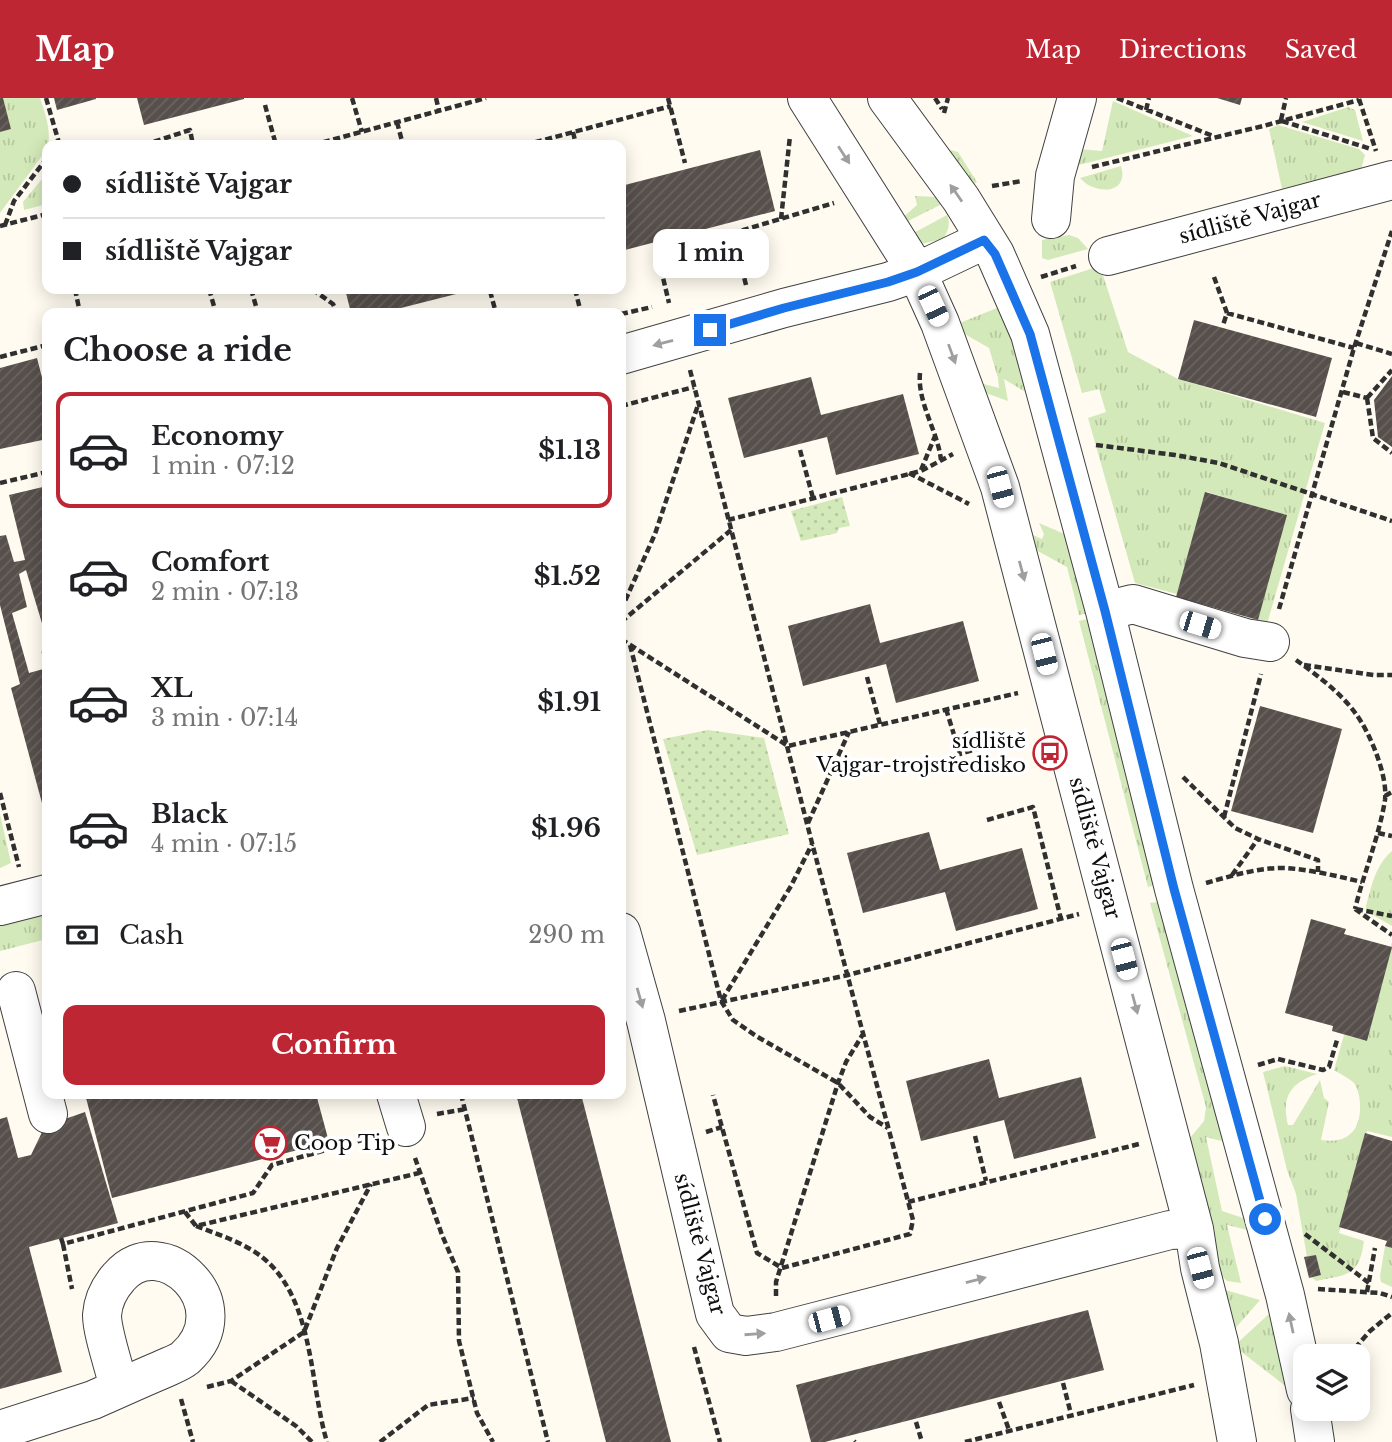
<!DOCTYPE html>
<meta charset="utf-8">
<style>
:root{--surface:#fff;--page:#f2f2f2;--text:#202124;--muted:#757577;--line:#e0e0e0;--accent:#be2633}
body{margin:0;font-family:"Libre Baskerville",serif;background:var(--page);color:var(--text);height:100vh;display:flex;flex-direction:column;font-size:26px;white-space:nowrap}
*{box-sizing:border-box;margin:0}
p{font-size:23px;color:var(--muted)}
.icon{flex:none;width:38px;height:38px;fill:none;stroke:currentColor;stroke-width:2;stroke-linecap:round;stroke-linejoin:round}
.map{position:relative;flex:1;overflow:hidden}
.sheet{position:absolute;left:42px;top:210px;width:584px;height:791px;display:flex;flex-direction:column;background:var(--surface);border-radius:14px;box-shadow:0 4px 18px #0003}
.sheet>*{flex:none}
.guide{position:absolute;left:42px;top:42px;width:584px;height:154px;border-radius:14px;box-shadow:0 4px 18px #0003;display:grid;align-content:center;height:154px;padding:0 21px;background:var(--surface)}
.controls{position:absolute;left:1293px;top:1246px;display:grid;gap:14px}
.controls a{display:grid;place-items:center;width:77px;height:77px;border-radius:14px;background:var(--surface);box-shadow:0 4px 18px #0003;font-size:35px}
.end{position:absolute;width:32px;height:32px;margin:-16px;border:9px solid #1a73e8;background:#fff;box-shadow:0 0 0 4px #fff}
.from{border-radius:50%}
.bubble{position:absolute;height:49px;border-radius:14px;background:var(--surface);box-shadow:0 4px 18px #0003;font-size:23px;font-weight:700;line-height:49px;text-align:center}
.car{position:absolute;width:21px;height:42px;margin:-21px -10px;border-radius:9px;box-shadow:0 0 5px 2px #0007;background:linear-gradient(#fff 24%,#345 0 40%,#fff 0 76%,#345 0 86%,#fff 0)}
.guide b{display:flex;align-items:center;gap:24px;height:66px;font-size:26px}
.guide b+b{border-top:2px solid var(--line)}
.guide i{width:18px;height:18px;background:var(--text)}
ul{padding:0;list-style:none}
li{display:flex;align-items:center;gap:21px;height:116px;margin:0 14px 10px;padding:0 7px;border:4px solid transparent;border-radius:14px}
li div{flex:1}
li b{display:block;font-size:26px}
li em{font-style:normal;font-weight:700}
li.current{border-color:var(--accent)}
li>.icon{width:63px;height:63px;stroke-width:1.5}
h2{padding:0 21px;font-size:32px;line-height:84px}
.pay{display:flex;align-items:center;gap:18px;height:77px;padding:0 21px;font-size:26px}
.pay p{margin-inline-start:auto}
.button{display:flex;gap:14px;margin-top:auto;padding:14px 21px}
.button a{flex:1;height:80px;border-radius:14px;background:var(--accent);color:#fff;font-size:28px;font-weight:700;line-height:80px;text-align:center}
header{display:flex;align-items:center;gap:42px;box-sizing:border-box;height:98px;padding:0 35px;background:var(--accent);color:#fff}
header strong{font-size:33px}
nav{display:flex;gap:38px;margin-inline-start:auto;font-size:24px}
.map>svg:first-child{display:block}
.grass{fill:url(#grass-tufts)}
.park{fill:url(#park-dots)}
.building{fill:url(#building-hatch)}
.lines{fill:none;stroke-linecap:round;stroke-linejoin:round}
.minor-casing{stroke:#414141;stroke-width:40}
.path{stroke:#303030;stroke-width:4.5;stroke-dasharray:7 3.5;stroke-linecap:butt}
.minor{stroke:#fff;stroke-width:38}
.oneway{fill:#9f9f9f}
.route{stroke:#1a73e8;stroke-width:9}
.labels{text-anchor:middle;stroke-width:7;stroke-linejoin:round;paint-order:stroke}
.street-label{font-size:21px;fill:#0e0e0e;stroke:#fff}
.poi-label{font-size:21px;fill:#0e0e0e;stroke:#fff;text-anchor:end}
</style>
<header>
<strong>Map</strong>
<nav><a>Map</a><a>Directions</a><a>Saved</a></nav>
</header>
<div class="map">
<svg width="1392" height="1344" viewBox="0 0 1392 1344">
<defs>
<pattern id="grass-tufts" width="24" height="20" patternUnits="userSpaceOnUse" patternTransform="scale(1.75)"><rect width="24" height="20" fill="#d4e9b9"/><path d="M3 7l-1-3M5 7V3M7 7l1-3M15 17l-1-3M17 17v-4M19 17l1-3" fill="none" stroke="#b5c79e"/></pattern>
<pattern id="park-dots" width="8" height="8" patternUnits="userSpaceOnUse" patternTransform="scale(1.75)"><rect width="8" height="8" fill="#d4e9b9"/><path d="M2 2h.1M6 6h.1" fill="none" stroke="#b5c79e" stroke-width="1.8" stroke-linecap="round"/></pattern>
<pattern id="building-hatch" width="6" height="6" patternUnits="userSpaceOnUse" patternTransform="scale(1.75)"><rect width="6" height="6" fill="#574f4b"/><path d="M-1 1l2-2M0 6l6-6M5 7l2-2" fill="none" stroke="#6a6461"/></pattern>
</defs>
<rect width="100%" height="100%" fill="#fffbf0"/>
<path class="grass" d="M3,0H40C46,18 52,34 47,51L0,115V34L11,31Z
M1113,3L1193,38L1071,69L1079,51L1102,53Z
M1348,9L1355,12L1363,43L1302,24Z
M1278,27L1359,51L1365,57L1361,72L1284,100L1269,31Z
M951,52L958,54L977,84L968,90L946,57Z
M1121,68C1130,97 1094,97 1080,80Z
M47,75V106L24,112L23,104Z
M915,98L938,99L944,105L904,125L901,121L917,107Z
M947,117C951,126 948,133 943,141L921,146L910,137Z
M1069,137L1078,140L1088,151L1048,162L1042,160V142Z
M1100,168L1128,254L1178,281L1325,325L1265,533L1254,534L1286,417L1207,394L1177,496L1135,485L1088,320L1106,314L1099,291L1082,295L1050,184Z
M1002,208L1027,295L1004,281L1008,303L983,294L980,285L999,290L998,280L989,250L963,235L957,226Z
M1039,425L1069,438L1089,515L1079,517L1067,469L1025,446L1020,431L1042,441L1044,436Z
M1091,520L1161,785L1148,789L1079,523Z
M0,716L11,765L0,770Z
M1392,753V828L1366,813V808C1372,787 1375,768 1392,753Z
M1165,803L1229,1045L1206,1039L1222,1113L1246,1121L1248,1132L1227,1127L1241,1185L1227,1183L1220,1176L1185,1046L1204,1023L1206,1009L1150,805Z
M47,810V841L0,853V823Z
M1392,844V1039L1367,1033L1339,1135L1364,1143C1359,1179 1348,1176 1316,1183L1311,1179L1321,1177L1316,1157L1307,1159L1296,1096L1287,1072L1263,974L1285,968L1317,976C1291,985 1281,998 1288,1027H1293L1320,982L1324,1000L1329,1004L1321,1042C1346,1046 1361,1034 1360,1007C1360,1001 1358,990 1354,985C1349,980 1340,976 1334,972L1344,937L1367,943Z
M1385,1148L1392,1150V1189L1381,1184L1380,1178Z
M1222,1191L1260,1202L1233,1233Z
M1270,1215L1293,1294L1234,1248Z"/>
<path class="park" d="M842,399L850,428L839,430L837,435L801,443L791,413Z
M708,632L764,640L789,736L697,757L663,641Z"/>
<path class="building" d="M0,0H3L11,31L0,34Z
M54,0H96V1L57,12Z
M137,0H244V1L144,27Z
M1217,0H1242L1240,7Z
M760,52L775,113L621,153V88Z
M345,191H471L472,192L381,215H351Z
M1194,222L1332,260L1316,319L1178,281Z
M37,260L47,299V341L0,351V270Z
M1392,278V349L1378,339L1374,302Z
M811,279L821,317L903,296L919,356L836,377L827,339L744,360L728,300Z
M47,388V542L26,472L19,476L27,509L12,515L29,575L47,570L46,720L11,590L20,586L0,507V438L6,437L14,464L25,462L9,397Z
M1205,394L1287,417L1258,522L1176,499Z
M870,506L880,545L963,523L979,583L896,605L886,566L803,588L788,528Z
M1260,608L1342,631L1313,735L1231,713Z
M929,734L940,772L1022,750L1038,811L956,833L945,794L863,815L847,755Z
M1311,821L1346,831L1344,836L1392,849L1367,943L1332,933L1333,928L1285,915Z
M989,961L999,1000L1081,979L1096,1040L1014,1061L1004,1022L921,1043L906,983Z
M85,996H316L329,1044L112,1100Z
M516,996H581L671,1344H606Z
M85,1014L118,1125L29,1149L62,1274L0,1291V1021L7,1019L18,1060L31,1057L45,1028Z
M1365,1035L1392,1043V1150L1385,1148L1387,1143L1339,1129Z
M1316,1157L1321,1177L1309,1180L1304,1159Z
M1088,1212L1104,1272L825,1344H811L796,1287Z"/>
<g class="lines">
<defs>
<path id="minor" d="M807,0L917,174L940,225L1000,389L1194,1131L1200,1170L1219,1245L1237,1344
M887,0L961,101L995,156L1030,236L1105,513L1174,791L1285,1197L1306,1292
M1051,121L1055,78L1077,0
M1108,158L1392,82
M621,257L784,210L888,184L917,174L984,142
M1105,513L1133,506L1245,540L1270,544
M0,808L47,796
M621,834L646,923L715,1216L729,1235L746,1238L776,1234L1170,1132L1194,1131
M16,893L48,1016
M396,996L406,1029
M1310,1311L1315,1344
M0,1332L93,1302L102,1298C122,1289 142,1280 161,1272C169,1268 179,1265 185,1260C244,1207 161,1129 119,1179C110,1189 103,1203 102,1217C102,1235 115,1271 119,1290"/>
</defs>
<use href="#minor" class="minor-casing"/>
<path class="path" d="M46,0L59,45
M352,0L362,34
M436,0L439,13
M668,0L685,65
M935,0L942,11
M1117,0L1213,38
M1359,1L1376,53
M265,7L276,47
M1146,12L1149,0
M944,15L948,0
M1281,22L1286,0
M1282,23L1371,51
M397,24L403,47
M573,34L576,47
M59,45L67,47
M144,47L190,32L193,47
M313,47L486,0
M525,47L671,8
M1092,69L1263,28L1359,2
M992,88L1022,83
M781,121L790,38
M5,127L14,103L47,60
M0,128L47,116
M656,150L669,205
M1041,179L1076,168
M1214,179L1227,215L1223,227
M746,187L733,135L834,105
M75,191L80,215
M209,191L216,215
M251,191L258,215
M312,191L333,206L337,215
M575,191L581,215
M490,193L496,215
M1227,215L1354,250
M621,216L652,209
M1356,245L1392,256
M0,259L47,247
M690,272L812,745L913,1122L910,1136L782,1170L757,1155L713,997
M920,275C917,304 938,334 941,362
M1343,294L1367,300
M1367,300L1373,340L1392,355
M1367,300L1392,272
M621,308L694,289
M1096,347L1175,357L1219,365L1392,423
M800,352L813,400
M921,372L935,338
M909,375L969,406
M0,385L47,374
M728,422L921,373L953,356
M1279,511L1354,250L1392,133
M621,512L655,436L698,307
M621,524L731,432
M621,541L788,648L1018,595
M630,547L721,903L733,922L756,938L838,985L870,1019L888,1030
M42,556L47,555
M1296,562C1317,577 1341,595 1356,616C1370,635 1388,678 1385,702C1379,739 1364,774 1355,811
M1304,567L1374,577H1392
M867,579L880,626
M946,611L960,656L1005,642
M1183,679L1235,730L1258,741L1318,762V774
M0,695L19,769
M1385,698L1392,694
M1224,719L1261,576
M987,722L1033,709L1061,821
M808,725L849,634
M1378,735L1392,738
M1232,777L1258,741
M1206,785C1231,778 1260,769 1286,770C1312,772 1337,778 1362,784
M1355,811L1392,837
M1356,811L1392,818
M722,902L791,788L812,746
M679,913L848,877L1079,816
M1258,967L1278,961L1323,972L1329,969L1337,942
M461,996L548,1344
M437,1016L466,1011
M706,1034L722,1029
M975,1038L986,1083
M415,1060L442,1137L458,1174L459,1243L477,1315L493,1344
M908,1104L1139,1046
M185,1114L196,1128L419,1075
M196,1128C214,1135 233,1141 250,1151C315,1188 308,1281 327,1344
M1305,1136L1369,1185
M61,1140L63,1146L253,1095L272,1067L373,1039
M63,1146L72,1191
M1318,1191L1380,1195L1392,1199
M1367,1194L1375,1150
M776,1198V1184L838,985L846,964L863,936
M694,1249L720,1344
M1348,1258L1370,1233L1392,1215
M231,1283L296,1328L312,1344
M1063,1285L1071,1316
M207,1289L231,1283L304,1234L337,1150L371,1086
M181,1301L193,1344
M999,1304L1009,1332
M916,1324L922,1344
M854,1343L855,1344
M380,1344L428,1307L474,1300
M965,1344L1194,1287"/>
<use href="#minor" class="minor"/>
</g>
<defs><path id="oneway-solid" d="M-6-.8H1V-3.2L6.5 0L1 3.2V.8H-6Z" transform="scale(1.75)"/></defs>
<g class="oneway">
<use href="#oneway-solid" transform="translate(844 57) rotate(57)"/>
<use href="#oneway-solid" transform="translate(956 95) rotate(-125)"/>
<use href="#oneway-solid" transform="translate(663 245) rotate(165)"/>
<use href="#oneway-solid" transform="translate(952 256) rotate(70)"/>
<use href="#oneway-solid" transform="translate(1022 473) rotate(75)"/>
<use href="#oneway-solid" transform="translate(640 900) rotate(74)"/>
<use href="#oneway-solid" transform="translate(1135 906) rotate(75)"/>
<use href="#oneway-solid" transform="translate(976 1182) rotate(-15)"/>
<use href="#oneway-solid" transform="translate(1291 1225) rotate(-102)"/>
<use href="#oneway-solid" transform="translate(755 1236) rotate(-4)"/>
</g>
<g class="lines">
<path class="route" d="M710,232L784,210L888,184L917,174L984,142L995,156L1030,236L1105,513L1174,791L1265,1121"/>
</g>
<defs>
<symbol id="bus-ring" viewBox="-11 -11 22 22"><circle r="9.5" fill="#fff" stroke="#be2633" stroke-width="1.5"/><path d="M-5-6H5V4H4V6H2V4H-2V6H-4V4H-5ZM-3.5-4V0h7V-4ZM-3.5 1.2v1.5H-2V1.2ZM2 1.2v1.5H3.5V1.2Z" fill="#be2633"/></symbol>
<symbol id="supermarket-ring" viewBox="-11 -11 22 22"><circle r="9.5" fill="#fff" stroke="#be2633" stroke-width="1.5"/><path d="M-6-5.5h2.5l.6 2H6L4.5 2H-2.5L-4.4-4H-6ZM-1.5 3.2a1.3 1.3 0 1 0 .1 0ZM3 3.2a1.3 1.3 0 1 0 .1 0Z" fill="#be2633"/></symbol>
</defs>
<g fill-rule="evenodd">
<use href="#bus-ring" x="1031" y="636" width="38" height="38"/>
<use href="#supermarket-ring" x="251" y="1026" width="38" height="38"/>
</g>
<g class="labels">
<g class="street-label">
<text transform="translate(1250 120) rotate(-15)" y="7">sídliště Vajgar</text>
<text transform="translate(1095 750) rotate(75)" y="7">sídliště Vajgar</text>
<text transform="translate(700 1146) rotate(75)" y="7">sídliště Vajgar</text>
</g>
<g class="poi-label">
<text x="1026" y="650">sídliště<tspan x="1026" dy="24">Vajgar-trojstředisko</tspan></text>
<text x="294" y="1052" text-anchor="start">Coop Tip</text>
</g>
</g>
</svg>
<div class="controls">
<a><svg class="icon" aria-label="layers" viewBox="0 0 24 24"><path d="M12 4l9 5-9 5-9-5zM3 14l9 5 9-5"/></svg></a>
</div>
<i class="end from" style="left:1265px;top:1121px"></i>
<i class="end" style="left:710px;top:232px"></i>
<div class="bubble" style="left:653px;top:131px;width:116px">1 min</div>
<i class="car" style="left:933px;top:208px;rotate:155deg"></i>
<i class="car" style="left:1000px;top:389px;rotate:165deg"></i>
<i class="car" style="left:1200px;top:527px;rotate:107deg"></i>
<i class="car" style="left:1044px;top:556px;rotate:166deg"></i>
<i class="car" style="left:1124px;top:861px;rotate:165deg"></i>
<i class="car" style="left:1200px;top:1170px;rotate:165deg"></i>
<i class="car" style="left:829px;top:1221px;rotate:75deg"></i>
<div class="guide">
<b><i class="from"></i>sídliště Vajgar</b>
<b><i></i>sídliště Vajgar</b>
</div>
<section class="sheet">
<h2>Choose a ride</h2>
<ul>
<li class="current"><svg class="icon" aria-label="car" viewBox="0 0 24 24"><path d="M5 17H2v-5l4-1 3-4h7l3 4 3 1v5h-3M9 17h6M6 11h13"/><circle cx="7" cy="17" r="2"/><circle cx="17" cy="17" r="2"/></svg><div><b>Economy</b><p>1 min · 07:12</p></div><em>$1.13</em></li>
<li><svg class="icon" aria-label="car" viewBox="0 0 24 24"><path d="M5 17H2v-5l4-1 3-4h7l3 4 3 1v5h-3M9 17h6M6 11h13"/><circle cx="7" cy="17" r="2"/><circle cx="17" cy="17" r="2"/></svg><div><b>Comfort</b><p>2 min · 07:13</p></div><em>$1.52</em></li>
<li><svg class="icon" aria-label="car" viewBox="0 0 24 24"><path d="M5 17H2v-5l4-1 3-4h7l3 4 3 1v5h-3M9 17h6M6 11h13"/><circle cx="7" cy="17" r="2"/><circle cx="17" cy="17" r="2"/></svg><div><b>XL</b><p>3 min · 07:14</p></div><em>$1.91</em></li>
<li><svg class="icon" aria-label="car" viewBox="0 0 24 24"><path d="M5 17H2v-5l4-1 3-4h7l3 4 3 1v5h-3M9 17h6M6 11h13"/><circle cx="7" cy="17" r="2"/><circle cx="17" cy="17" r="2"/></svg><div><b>Black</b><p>4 min · 07:15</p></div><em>$1.96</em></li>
</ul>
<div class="pay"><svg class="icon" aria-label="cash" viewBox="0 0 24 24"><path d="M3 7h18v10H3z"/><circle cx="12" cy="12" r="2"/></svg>Cash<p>290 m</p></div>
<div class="button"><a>Confirm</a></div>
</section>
</div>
